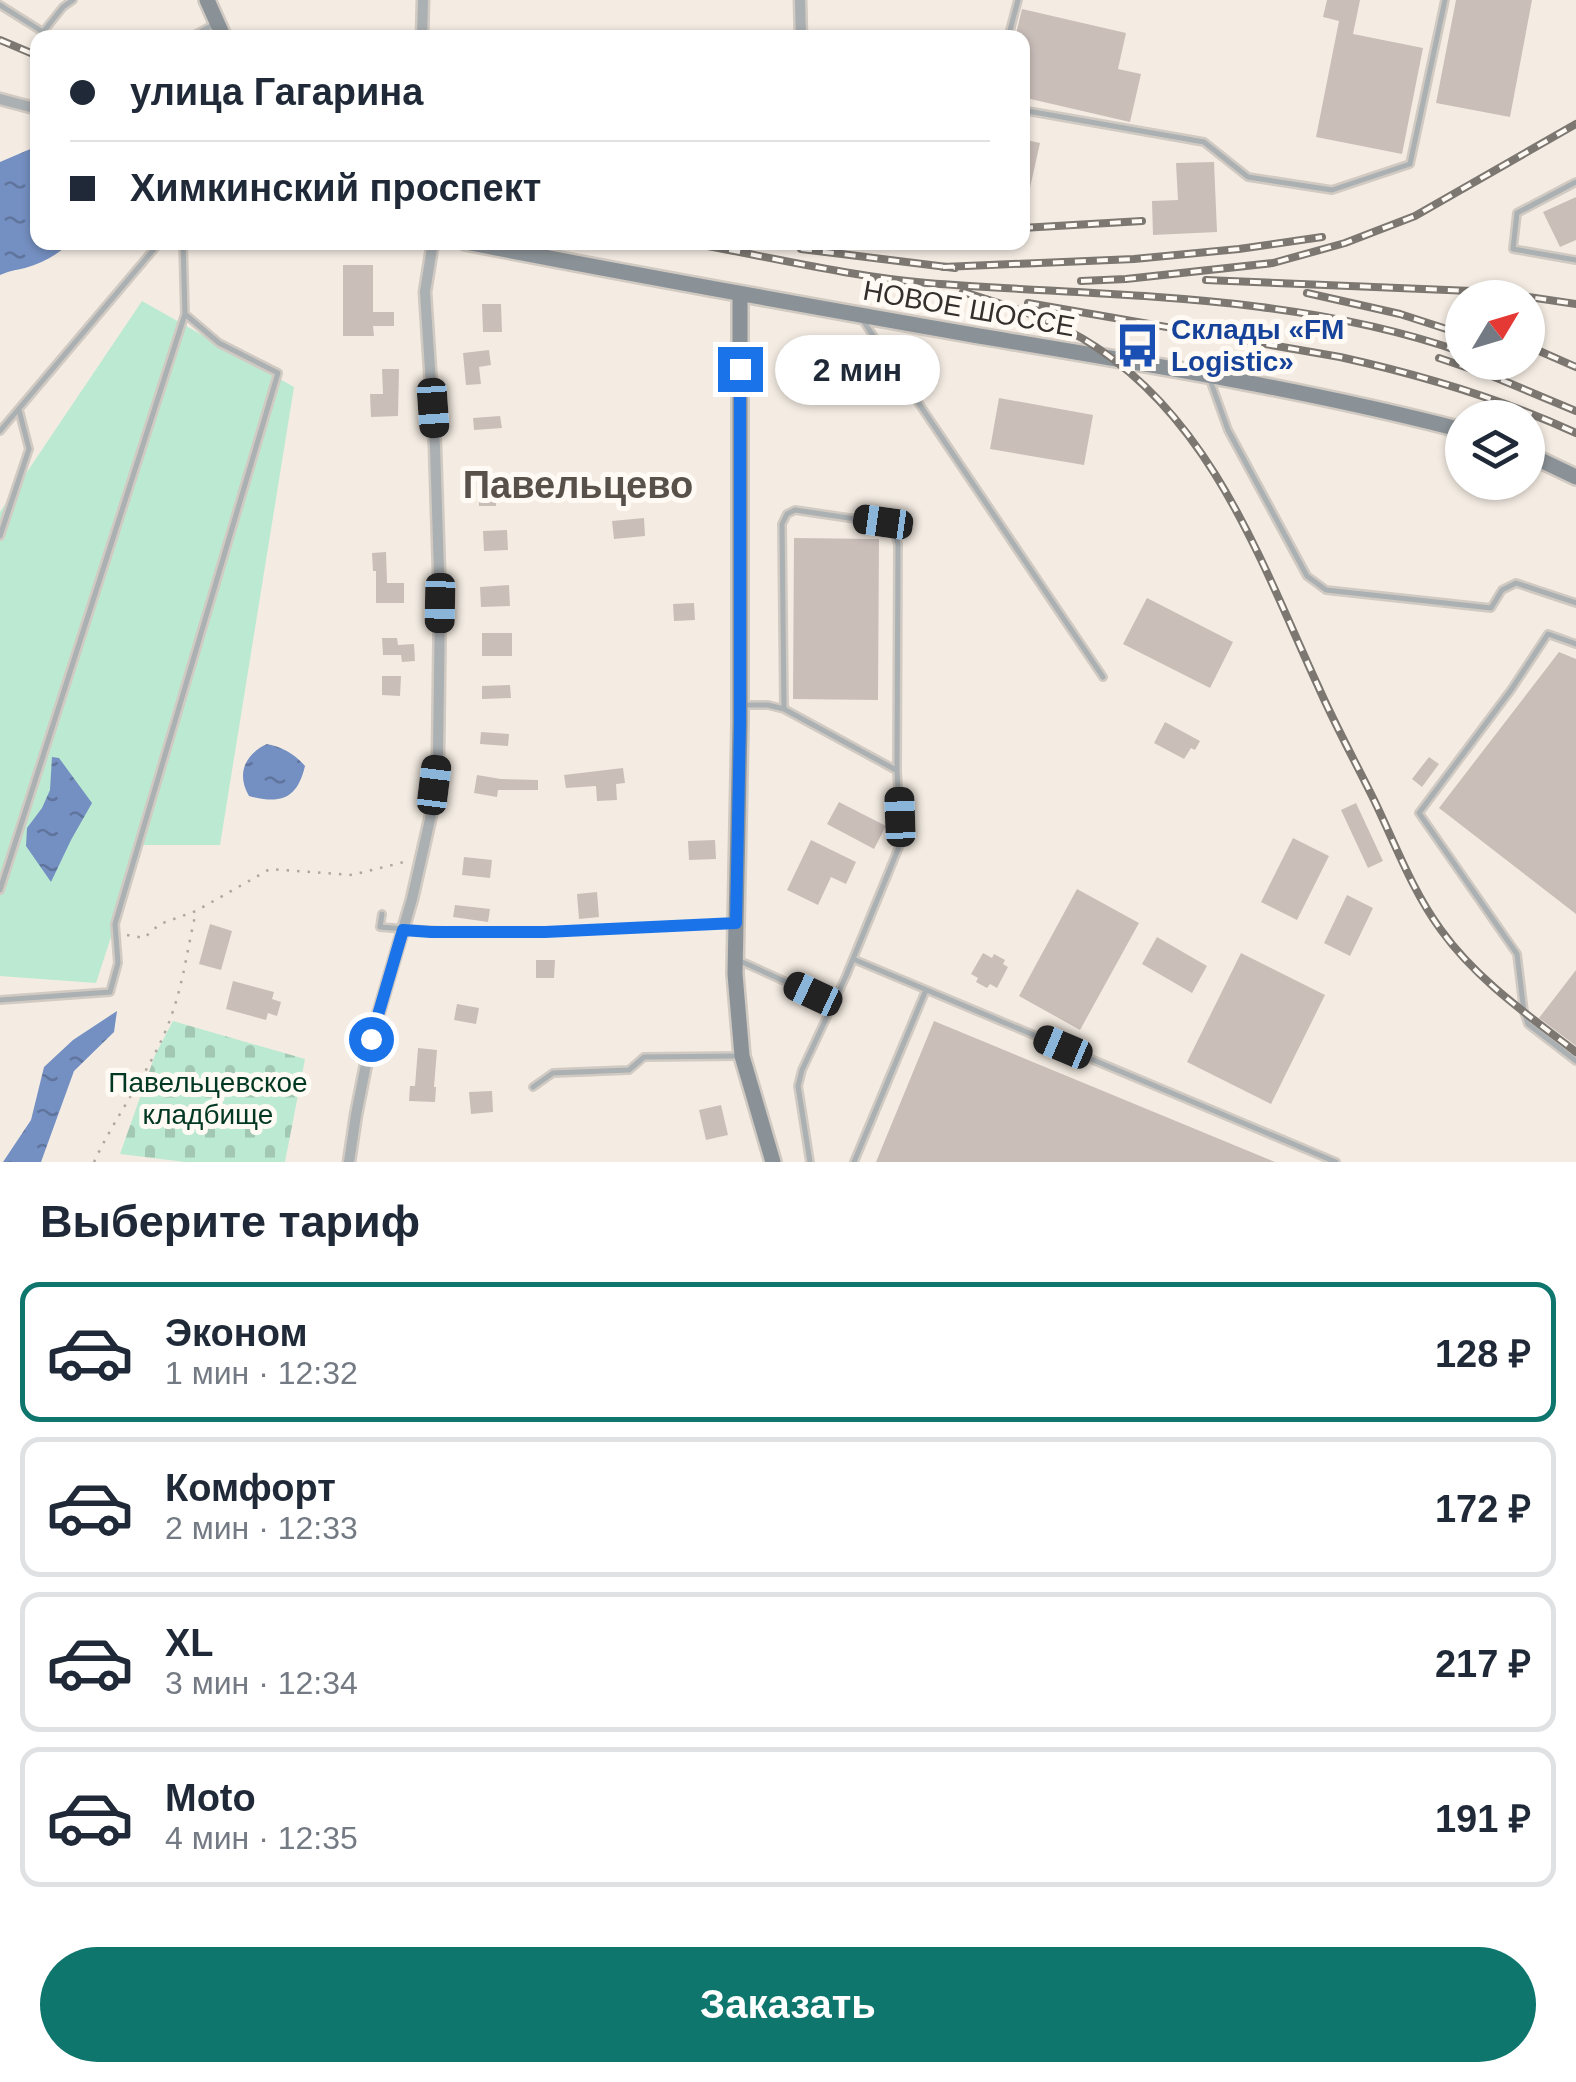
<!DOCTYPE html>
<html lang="ru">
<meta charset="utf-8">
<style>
:root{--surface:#fff;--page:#f2f2f3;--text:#1f2937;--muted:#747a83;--line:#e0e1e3;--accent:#0f766e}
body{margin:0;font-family:Arial,sans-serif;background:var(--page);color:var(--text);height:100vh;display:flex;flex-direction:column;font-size:38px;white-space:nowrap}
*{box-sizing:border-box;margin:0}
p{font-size:32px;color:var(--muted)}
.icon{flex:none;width:55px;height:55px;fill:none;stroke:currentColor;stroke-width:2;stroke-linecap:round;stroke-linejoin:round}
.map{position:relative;height:1162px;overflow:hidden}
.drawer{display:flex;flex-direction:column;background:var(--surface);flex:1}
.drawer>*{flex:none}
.top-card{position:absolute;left:30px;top:30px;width:1000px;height:220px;border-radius:20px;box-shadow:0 2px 8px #0004;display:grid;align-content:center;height:220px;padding:0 40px;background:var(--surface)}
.needle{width:65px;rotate:52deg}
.fabs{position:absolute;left:1445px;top:280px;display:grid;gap:20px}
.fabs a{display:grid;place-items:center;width:100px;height:100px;border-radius:50%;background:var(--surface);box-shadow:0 2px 8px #0004;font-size:50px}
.end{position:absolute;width:45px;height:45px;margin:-22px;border:12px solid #1a73e8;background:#fff;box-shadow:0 0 0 5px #fff}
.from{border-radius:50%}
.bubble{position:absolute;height:70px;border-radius:35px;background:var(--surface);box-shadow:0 2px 8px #0004;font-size:32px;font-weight:700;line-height:70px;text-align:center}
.car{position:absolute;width:30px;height:60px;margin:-30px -15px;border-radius:12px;box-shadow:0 0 8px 2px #0007;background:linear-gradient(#222 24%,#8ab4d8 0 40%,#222 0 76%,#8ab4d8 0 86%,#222 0)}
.top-card b{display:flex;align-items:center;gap:35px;height:95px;font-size:38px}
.top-card b+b{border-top:2px solid var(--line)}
.top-card i{width:25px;height:25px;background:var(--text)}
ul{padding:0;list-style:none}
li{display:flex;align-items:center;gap:30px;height:140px;margin:0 20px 15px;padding:0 20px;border:5px solid var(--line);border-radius:20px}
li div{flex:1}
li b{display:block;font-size:38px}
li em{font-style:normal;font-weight:700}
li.on{border-color:var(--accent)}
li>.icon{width:90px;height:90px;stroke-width:1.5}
h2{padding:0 40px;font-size:45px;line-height:120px}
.action{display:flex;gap:20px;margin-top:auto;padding:20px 40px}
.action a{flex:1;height:115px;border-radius:60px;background:var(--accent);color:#fff;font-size:40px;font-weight:700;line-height:115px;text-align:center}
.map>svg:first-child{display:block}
.green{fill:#bce9d2}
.cemetery{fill:url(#cemetery-stones)}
.water{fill:url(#water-ripples)}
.building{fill:#cabeb9}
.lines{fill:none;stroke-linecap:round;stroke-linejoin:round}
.lane-casing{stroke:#d1cac2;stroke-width:10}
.street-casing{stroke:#d1cac2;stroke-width:15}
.secondary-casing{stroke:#d1cac2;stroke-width:20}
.path{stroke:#aea8a1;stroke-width:2.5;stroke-dasharray:2.5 8;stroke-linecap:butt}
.lane{stroke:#abb0b3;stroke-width:5}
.street{stroke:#abb0b3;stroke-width:10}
.secondary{stroke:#8b9297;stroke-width:15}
.rail-casing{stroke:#7c7771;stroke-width:8}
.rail{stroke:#fffaf4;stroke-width:4;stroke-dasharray:11;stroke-linecap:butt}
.route{stroke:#1a73e8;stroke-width:12}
.labels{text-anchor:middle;stroke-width:10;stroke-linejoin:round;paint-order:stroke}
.street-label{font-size:28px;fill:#322f2c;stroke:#fffaf4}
.transit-label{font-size:28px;font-weight:bold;fill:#164399;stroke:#fffaf4;text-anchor:start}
.park-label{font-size:28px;fill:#003823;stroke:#fffaf4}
.district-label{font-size:38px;font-weight:bold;fill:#58514a;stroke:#fffaf4}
</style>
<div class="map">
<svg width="1576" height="1162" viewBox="0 0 1576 1162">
<defs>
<pattern id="cemetery-stones" width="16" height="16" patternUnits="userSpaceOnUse" patternTransform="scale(2.5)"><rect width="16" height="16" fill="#bce9d2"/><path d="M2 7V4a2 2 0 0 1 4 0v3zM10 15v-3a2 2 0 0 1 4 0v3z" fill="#a2c8b4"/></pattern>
<pattern id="water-ripples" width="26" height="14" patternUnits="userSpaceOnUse" patternTransform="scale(2.5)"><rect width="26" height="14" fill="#748fc1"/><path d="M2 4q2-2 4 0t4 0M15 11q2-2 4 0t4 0" fill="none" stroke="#60759d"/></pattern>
</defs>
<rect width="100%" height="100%" fill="#f4ece3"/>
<path class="green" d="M142,301L294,387L220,845H141L96,983L0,976V512Z"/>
<path class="cemetery" d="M173,1021L305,1059L285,1162H185L120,1154L155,1055Z"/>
<path class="water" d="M35,147H38V242L70,243C57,255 43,263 25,268C16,270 9,271 0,275V162Z
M267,744C282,747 295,754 305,766C297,800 280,804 249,796C236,774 245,754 267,744Z
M52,757L59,758L92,803L71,840L51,882L26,846L27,828L42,808L50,790Z
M117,1011L114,1032L74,1071L41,1162H3L31,1120L44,1067L73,1040Z"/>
<path class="building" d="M1327,0H1360L1353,34L1423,48L1402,154L1316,137L1339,21L1323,17Z
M1456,0H1532L1510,117L1436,103Z
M1022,9L1126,33L1118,69L1141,74L1130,122L1022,97V38H1015Z
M1022,139L1040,143L1027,201H1022Z
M1214,162L1217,232L1153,235L1152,201L1178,200L1176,163Z
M1576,197V240L1560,247L1543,212Z
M343,265H373V312H394V326H373L374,336H343Z
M482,304H501L502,332H483Z
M489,350L491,365L479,367L481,384L466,385L463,353Z
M382,369H399L398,416L371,417L370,394H383Z
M999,398L1093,415L1084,465L990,449Z
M500,416L502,428L474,430L473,418Z
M479,487H496V506H479Z
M644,518L645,536L614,539L612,521Z
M507,530L508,550L484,551L483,531Z
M794,538L879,539L878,700L793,699Z
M386,552L387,583H404V603H376V571H373L372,553Z
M509,585L510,606L481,607L480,587Z
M1147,598L1233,642L1210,688L1123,644Z
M694,603L695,620L674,621L673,604Z
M482,633H512V656H482Z
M382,638H397L398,645L414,644L415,661L402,662L401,655H383Z
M1559,652L1576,659V914L1439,808Z
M382,676H401L400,696L382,695Z
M510,685L511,698L482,699V686Z
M1165,722L1200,741L1195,750L1191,748L1184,759L1154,743Z
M481,732L509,734L508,746L480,744Z
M1429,757L1439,764L1422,787L1412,779Z
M623,768L625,783L616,784L617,800L597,801L596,786L566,788L564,775Z
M477,775L501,779L538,780V790H498L497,797L474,793Z
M839,802L886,826L874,849L827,824Z
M1356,803L1383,861L1368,868L1341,810Z
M1293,838L1329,856L1297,920L1261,902Z
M715,840L716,859L689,860L688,841Z
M811,840L856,862L846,884L831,877L818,905L787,890Z
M464,857L492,860L490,878L462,875Z
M1077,889L1139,923L1080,1030L1019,996Z
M597,892L599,917L579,919L577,894Z
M1347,895L1373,908L1350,956L1324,943Z
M455,905L490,909L488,922L453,917Z
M210,924L232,931L221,970L199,964Z
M1157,937L1207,966L1192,993L1142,964Z
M983,953L992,958L994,954L1005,960L1003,964L1008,967L997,988L990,984L987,988L976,982L978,978L971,974Z
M1241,953L1325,995L1271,1104L1187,1062Z
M536,960H555L554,978H536Z
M1576,970V1046L1539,1018Z
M233,981L274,992L272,999L281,1002L277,1016L268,1013L266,1020L226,1009Z
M457,1004L479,1008L476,1024L454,1020Z
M934,1021L1275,1162H876Z
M418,1048L437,1050L434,1087H436L435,1102L409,1101L410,1086H415Z
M492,1091L493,1112L471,1114L469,1092Z
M721,1105L728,1135L706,1140L699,1110Z"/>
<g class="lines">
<defs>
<path id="lane" d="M0,5L43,32L57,38
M43,32L63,7L73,0
M189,38L215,24
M1008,38L1018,0
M1022,110L1204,142L1248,177L1332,190L1410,164L1445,0
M1576,182L1517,213L1513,249L1576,260
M862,319L1103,677
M1209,377L1228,430L1307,576L1326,590L1491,608L1502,590L1516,583L1576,603
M0,431L160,242
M0,536L29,449L19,410
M1576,644L1548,634L1511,690L1419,813L1517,954L1524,1012L1528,1024L1576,1061
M743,705H768L784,709L782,524L787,514L795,510L883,523L894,531L898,544L897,771L901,842L846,976L802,1070L798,1086L810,1162
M784,709L896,770
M0,890L185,314L183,242
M382,914L380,927C498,938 615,929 733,923
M853,959L1336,1162
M740,961L833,1003
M0,1000L110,992L118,963L115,924L278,373L219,343L185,314
M533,1087L553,1073L629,1070L644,1057L739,1056
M854,1162L926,990"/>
<path id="street" d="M800,0L801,38
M422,38L423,0
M0,99L38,109
M349,1162L356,1115L371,1039L412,899L431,815L438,754L440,603L435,447L425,292L433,242"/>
<path id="secondary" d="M207,0L224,38
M465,242C636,275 808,306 979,336C1141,363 1304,389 1462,430
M740,294V724L735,974L742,1056L773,1162
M1528,454L1576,477"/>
</defs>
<use href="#lane" class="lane-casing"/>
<use href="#street" class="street-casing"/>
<use href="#secondary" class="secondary-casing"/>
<path class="path" d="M127,935L144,938L160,924L196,911L270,869L352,875L408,861
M94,1162C117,1112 156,1064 173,1011C184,979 188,945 196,912"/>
<use href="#lane" class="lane"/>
<use href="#street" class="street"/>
<use href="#secondary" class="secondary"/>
<defs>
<path id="rail" d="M0,40L38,56
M1022,228L1142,221
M686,242C766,256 846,276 927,283C1106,297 1291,292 1462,352
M801,249L955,268
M943,267L1134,259L1239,249L1322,237
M1206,280L1496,292L1576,304
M1081,281L1126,279L1273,263L1345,243L1415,216L1576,124
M963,292C1009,306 1056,320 1096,347C1214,425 1261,562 1318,686C1335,725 1356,763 1375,802C1395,844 1413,892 1441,930C1477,980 1528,1015 1576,1052
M1307,293L1400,314L1462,334
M1028,303L1340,357C1421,375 1500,398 1576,433
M1528,346L1576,367
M1439,358L1492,376L1576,411"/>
</defs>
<use href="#rail" class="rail-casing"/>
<use href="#rail" class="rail"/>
</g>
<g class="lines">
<path class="route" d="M371,1039L403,930L431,932H545L736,923L740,724V369"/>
</g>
<defs>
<symbol id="bus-bare" viewBox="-9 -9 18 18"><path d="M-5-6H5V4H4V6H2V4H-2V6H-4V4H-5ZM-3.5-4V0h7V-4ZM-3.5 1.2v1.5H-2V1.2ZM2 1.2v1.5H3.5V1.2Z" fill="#1a4fb4" stroke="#fffaf4" stroke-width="2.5" paint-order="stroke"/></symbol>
</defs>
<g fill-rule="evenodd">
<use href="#bus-bare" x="1106" y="314" width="63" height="63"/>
</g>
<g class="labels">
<g class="street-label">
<text transform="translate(969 308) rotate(10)" y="10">НОВОЕ ШОССЕ</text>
</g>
<g class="transit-label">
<text x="1171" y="339">Склады «FM<tspan x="1171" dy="32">Logistic»</tspan></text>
</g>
<g class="park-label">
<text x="208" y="1092">Павельцевское<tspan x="208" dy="32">кладбище</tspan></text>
</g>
<g class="district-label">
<text x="578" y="498">Павельцево</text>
</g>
</g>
</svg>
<div class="fabs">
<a><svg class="needle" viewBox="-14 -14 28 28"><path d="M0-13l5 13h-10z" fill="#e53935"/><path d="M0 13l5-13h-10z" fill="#747a83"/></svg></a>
<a><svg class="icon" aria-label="layers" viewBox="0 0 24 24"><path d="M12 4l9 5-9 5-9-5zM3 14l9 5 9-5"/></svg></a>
</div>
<i class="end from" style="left:371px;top:1039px"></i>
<i class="end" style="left:740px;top:369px"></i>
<div class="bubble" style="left:775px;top:335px;width:165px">2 мин</div>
<i class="car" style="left:433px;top:408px;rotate:176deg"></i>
<i class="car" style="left:883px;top:522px;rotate:278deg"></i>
<i class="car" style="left:440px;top:603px;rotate:181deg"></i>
<i class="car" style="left:434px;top:785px;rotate:7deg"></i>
<i class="car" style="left:900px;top:817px;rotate:358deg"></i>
<i class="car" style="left:813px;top:994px;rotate:295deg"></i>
<i class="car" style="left:1063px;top:1047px;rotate:293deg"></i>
<div class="top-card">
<b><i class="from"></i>улица Гагарина</b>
<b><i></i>Химкинский проспект</b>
</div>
</div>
<section class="drawer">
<h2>Выберите тариф</h2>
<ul>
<li class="on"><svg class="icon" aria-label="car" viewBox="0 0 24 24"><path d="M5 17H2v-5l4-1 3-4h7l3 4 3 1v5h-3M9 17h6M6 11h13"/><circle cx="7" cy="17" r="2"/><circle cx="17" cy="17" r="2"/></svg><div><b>Эконом</b><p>1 мин · 12:32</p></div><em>128 ₽</em></li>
<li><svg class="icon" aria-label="car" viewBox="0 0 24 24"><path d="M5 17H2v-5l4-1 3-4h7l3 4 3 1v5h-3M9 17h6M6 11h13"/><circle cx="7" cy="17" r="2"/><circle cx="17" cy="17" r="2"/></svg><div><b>Комфорт</b><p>2 мин · 12:33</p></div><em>172 ₽</em></li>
<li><svg class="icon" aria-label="car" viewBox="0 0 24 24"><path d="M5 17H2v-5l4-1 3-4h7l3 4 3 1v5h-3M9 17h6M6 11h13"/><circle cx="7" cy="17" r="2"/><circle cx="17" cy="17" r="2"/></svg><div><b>XL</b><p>3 мин · 12:34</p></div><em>217 ₽</em></li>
<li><svg class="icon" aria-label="car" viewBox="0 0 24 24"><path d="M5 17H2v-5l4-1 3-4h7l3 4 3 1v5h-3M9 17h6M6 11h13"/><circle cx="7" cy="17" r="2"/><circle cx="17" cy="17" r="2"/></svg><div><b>Moto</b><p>4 мин · 12:35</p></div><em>191 ₽</em></li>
</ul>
<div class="action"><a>Заказать</a></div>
</section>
